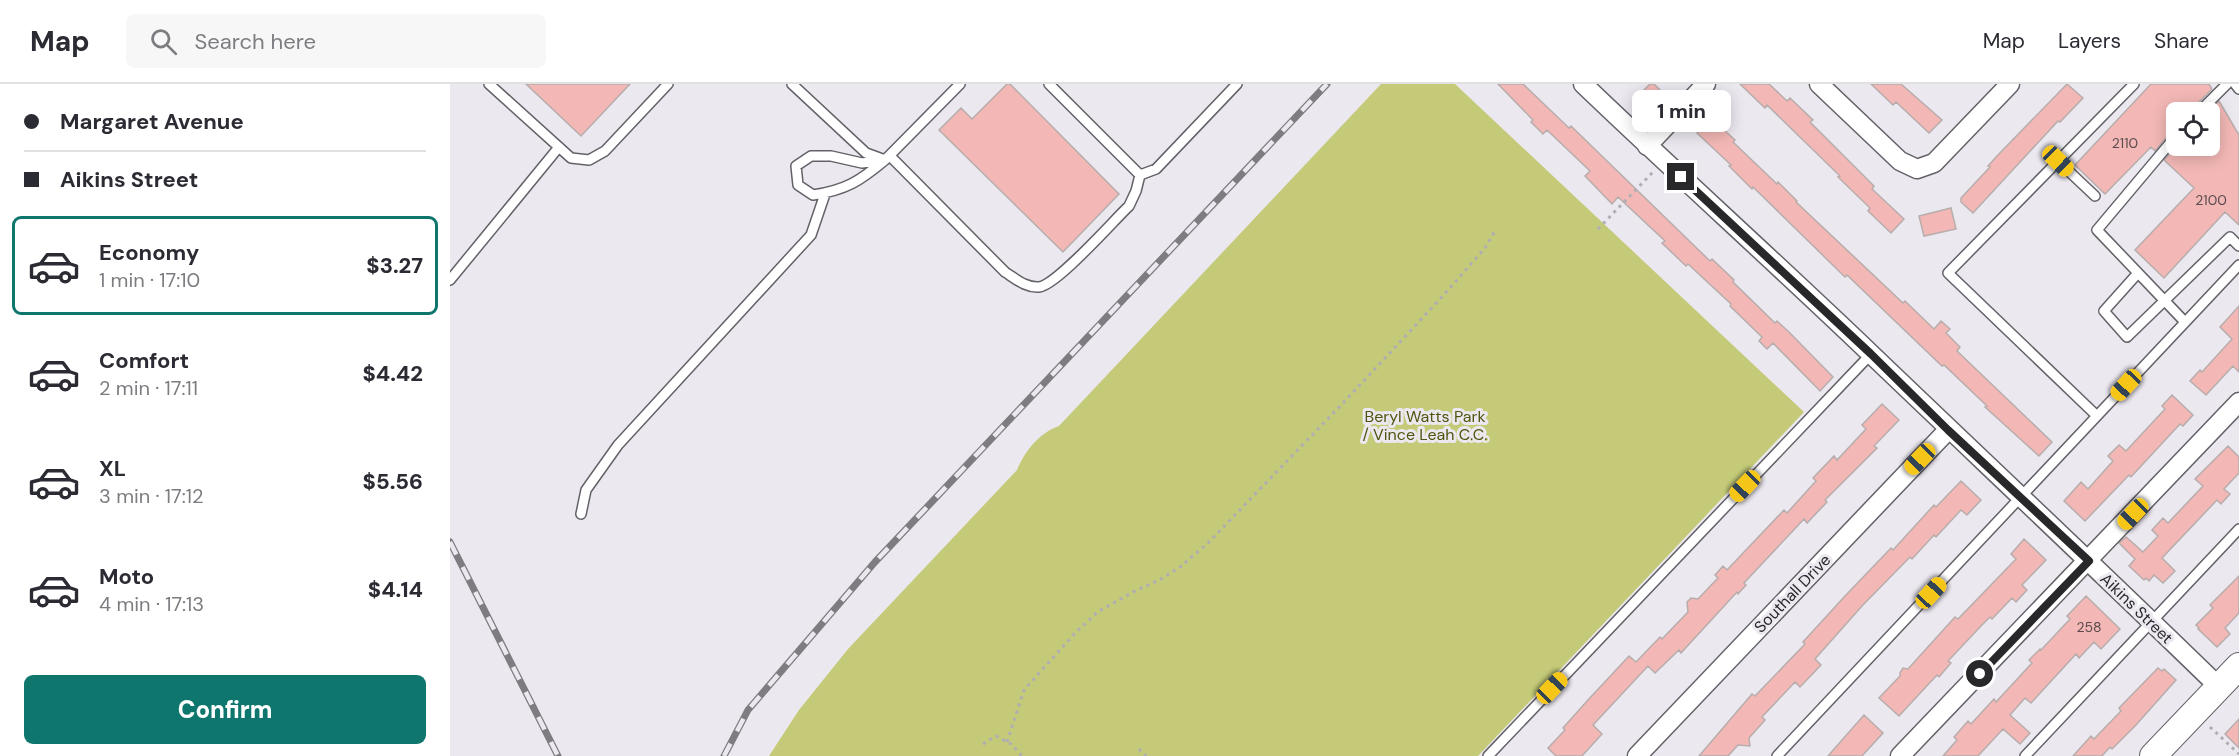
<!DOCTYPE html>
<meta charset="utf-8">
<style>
:root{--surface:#fff;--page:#f7f7f7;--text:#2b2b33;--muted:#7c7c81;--line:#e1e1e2;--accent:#0f766e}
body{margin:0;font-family:"DM Sans",sans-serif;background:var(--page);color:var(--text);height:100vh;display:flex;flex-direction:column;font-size:22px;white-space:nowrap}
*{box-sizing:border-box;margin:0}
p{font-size:20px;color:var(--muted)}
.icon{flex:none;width:33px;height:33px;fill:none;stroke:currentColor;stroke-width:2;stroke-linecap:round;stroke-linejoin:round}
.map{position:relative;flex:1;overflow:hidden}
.details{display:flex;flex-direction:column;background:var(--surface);width:450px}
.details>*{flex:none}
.top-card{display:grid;align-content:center;height:132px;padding:0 24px;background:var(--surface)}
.fabs{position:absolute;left:1716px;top:18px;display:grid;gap:12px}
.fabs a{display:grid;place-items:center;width:54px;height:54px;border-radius:9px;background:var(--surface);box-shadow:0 3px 15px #0003;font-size:30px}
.end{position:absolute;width:27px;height:27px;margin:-14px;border:8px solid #28272a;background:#fff;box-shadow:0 0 0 3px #fff}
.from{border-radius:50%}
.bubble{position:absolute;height:42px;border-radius:9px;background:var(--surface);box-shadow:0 3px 15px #0003;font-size:20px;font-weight:800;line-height:42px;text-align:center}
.car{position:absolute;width:18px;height:36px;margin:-18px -9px;border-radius:8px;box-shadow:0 0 4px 2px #0007;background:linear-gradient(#f5c518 24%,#345 0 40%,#f5c518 0 76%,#345 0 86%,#f5c518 0)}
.top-card b{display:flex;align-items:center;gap:21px;height:57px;font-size:22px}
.top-card b+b{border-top:2px solid var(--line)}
.top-card i{width:15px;height:15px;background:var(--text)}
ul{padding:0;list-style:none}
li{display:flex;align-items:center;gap:18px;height:99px;margin:0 12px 9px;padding:0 12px;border:3px solid transparent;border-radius:9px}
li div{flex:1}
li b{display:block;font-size:22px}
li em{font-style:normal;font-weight:800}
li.active{border-color:var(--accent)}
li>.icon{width:54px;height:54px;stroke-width:1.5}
.button{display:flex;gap:12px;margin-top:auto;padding:12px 24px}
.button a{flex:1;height:69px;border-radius:9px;background:var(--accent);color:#fff;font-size:24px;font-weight:800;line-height:69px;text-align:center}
header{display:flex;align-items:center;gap:36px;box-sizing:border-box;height:84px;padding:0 30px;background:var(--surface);border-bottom:2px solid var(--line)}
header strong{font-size:28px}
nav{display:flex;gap:33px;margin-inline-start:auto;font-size:21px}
.search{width:420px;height:54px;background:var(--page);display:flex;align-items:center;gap:15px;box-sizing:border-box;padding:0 21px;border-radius:9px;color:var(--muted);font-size:22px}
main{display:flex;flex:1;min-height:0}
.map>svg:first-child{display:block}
.green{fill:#c4ca77}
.building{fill:#f3b8b5;stroke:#b6adac;stroke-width:1.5}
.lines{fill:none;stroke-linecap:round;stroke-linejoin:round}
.lane-casing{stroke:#646168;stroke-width:12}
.street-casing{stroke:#646168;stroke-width:21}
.secondary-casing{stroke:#646168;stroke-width:28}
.path{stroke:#b0adb4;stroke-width:3;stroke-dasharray:3 4.5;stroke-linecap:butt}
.lane{stroke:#fff;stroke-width:9}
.street{stroke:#fff;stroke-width:18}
.secondary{stroke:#fff;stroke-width:26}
.rail-casing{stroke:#7e7c81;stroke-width:7}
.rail{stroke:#ece8f0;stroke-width:4.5;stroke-dasharray:14;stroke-linecap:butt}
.route{stroke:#28272a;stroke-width:8}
.labels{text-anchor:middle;stroke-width:6;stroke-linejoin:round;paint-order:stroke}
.number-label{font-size:14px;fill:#5b4b4d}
.park-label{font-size:16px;fill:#51540f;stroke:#ece8f0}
.street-label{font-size:16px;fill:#28272a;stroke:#ece8f0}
</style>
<header>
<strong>Map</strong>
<div class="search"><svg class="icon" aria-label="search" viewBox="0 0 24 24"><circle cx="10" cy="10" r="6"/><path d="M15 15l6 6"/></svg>Search here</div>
<nav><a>Map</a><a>Layers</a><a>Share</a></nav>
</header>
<main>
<section class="details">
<div class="top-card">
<b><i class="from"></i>Margaret Avenue</b>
<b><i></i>Aikins Street</b>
</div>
<ul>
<li class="active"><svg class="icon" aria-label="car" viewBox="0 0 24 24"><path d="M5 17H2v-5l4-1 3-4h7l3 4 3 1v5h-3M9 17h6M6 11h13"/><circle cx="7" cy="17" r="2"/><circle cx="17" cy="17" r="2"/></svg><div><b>Economy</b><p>1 min · 17:10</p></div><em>$3.27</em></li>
<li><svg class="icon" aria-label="car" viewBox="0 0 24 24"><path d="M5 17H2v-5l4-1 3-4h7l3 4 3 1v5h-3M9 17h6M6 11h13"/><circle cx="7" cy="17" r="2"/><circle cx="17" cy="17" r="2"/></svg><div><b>Comfort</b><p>2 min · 17:11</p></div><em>$4.42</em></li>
<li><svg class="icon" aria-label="car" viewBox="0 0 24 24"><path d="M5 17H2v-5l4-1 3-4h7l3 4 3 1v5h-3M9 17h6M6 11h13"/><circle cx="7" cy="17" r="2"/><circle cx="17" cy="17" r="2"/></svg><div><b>XL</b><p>3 min · 17:12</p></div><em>$5.56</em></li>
<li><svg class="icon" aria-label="car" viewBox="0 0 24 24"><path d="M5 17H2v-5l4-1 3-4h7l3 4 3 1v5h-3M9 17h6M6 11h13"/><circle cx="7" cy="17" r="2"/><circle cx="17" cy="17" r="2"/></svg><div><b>Moto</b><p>4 min · 17:13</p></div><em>$4.14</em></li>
</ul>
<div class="button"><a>Confirm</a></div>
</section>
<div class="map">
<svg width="1789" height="672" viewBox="0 0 1789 672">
<rect width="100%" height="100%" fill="#ece8f0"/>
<path class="green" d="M931,0H1005L1354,328L1028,672H319L349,626L398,565L567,386C575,367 589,349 609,342Z"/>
<path class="building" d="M76,0H180L131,52Z
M557,0H560L669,110L613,168L489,46L511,24L522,35Z
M1048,0H1073L1119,44L1121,42L1260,177L1262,175L1284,196L1283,198L1325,239L1327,237L1339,248L1383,293L1370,307L1323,259L1317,265L1309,257L1312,253L1280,222L1281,220L1238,180L1236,182L1212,159L1215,157L1168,113L1162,120L1135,92L1140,87L1097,46L1093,50L1081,38L1083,36Z
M1200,0H1204L1213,9L1202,21L1190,10Z
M1290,0H1319L1337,17L1340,14L1363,36L1360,38L1424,102L1422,105L1454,135L1441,149L1418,127L1420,124L1388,93L1390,92L1317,21L1315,24Z
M1421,0H1451L1492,36L1479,49L1446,18L1443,21Z
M1617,0L1633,14L1610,38L1608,37L1523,129L1511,118V114L1540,83L1538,82L1547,72Z
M1701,0H1759L1762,5L1744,23L1742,28H1726V45L1721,48L1705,67L1701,63L1655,110L1625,81Z
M1769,17L1789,51V141L1775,128L1714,194L1685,166L1744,104L1714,76L1727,62H1760L1758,28Z
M1261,34L1285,56L1283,58L1327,100L1328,98L1347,117L1346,118L1453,219L1455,217L1484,245L1491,237L1500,245L1496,249L1510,263L1507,267L1602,358L1589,372L1535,323L1537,322L1494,281L1492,282L1397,191L1395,193L1303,103L1302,105L1279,82L1281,81L1247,49Z
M1501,124L1506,145L1474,152L1469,132Z
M1789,222V288L1783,282L1756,311L1740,297L1750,286L1752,288L1782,255L1770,243Z
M1722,311L1743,331L1733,342L1730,340L1681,393L1679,391L1635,437L1614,417L1631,398L1638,405L1663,377L1658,372L1669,361L1676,367L1715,325L1712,322Z
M1432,320L1449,336L1424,362L1427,364L1375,416L1377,418L1357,439L1354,435L1294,499L1296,501L1288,510L1287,508L1231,569L1229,566L1205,589L1198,582L1143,641L1152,650L1132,672H1106L1098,664L1115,646L1113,644L1137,617L1179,572L1186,578L1210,553L1212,555L1238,528L1237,518L1241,514L1248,515L1268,494L1265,491L1273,482L1277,486L1334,426L1337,429L1366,397L1363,394L1384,372L1387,376L1416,345L1412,341Z
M1778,362L1789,373V389L1774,405L1780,410L1771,420L1767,416L1712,474L1725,487L1713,499L1704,491L1699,497L1696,494L1694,496L1679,482L1685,475L1669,459L1676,453L1693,468L1708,452L1702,446L1713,434L1718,439L1753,402L1745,395Z
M1511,397L1531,416L1517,431L1511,426L1486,453L1484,451L1462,475L1460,473L1412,522L1365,575L1371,581L1350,603L1345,598L1312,633L1315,636L1299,654L1300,662L1288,661L1278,672H1249L1302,610L1305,612L1355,560L1353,558L1395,512L1441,464L1443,466L1484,421L1486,423Z
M1574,455L1596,476L1572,501L1577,506L1566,518L1562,514L1542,535L1540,533L1531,542L1498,577L1501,579L1489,593L1487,591L1449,632L1429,614L1450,592V589L1453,584L1458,585L1505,533L1508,535L1566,475L1561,470Z
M1789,492V529L1775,544L1780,550L1767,563L1748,545L1749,544L1746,541L1763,524L1760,521Z
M1636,512L1670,545L1651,565L1644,558L1629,574L1626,570L1581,619L1575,614L1560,631L1580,649L1570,660L1553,645L1528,672H1493L1507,656L1504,653L1518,637L1521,640L1544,615L1546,618L1582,579L1579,576L1590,565L1591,566L1620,535L1617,532Z
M1708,584L1712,587L1714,585L1726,596L1686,641L1662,665L1660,663L1652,672H1623L1641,652L1644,655L1671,627L1669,624Z
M1414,631L1433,649L1412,672H1378Z
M1789,635V664L1775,650Z"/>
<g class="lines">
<defs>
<path id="lane" d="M39,0L121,74L139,76L155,67L218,0
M342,0L416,69L435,76L510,0
M599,0L690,91L706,85L787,0
M1785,0L1789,5
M1749,28L1777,0
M1726,52L1647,146L1735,238
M361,72H381L412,79L435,76C410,97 396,106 363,111L348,101L346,82Z
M440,72L555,188C566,195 576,204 589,203C607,201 663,137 679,122L686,107L690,91
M1608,77L1645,112
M1688,189L1654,227L1677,253L1780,153L1789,162
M0,196L109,63
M1647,332L1498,189L1684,0
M131,430L136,406L168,361L361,151L375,110
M1038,672L1421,270
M1327,672L1789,181
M1575,672L1789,445"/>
<path id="street" d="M1133,0C1228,91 1326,179 1421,270C1537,381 1654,491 1769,603
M1369,0L1450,77L1467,85L1484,79L1560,0
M1197,62L1256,0
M1187,672L1498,346
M1450,672L1789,318"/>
<path id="secondary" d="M1703,672L1789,582"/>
</defs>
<use href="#lane" class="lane-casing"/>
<use href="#street" class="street-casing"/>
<use href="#secondary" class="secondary-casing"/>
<path class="path" d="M1148,145L1203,88
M1760,643L1789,670
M557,658L574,606L626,548L649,527L683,508L711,495L730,483L757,460L894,318L991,214L1035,164L1045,147
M533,660L546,652L561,660L572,672
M689,665L696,672"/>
<use href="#lane" class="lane"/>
<use href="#street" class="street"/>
<use href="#secondary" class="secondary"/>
<defs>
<path id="rail" d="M0,458L108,672
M274,672L298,626L425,478L877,0"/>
</defs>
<use href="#rail" class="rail-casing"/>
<use href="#rail" class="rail"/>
</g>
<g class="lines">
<path class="route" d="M1231,93L1421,270L1498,346L1639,477L1530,590"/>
</g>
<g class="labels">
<g class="number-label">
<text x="1675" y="64">2110</text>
<text x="1761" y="121">2100</text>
<text x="1639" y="548">258</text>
</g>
<g class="park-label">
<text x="975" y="338">Beryl Watts Park<tspan x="975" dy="18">/ Vince Leah C.C.</tspan></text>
</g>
<g class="street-label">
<text transform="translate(1342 509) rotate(-46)" y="6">Southall Drive</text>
<text transform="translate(1687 524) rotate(44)" y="6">Aikins Street</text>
</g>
</g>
</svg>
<div class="fabs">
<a><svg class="icon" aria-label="locate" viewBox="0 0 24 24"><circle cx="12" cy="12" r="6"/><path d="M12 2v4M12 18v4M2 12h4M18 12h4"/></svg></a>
</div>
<i class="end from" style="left:1530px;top:590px"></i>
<i class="end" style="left:1231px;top:93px"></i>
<div class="bubble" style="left:1182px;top:6px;width:99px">1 min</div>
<i class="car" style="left:1608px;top:77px;rotate:134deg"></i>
<i class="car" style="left:1676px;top:301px;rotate:223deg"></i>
<i class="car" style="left:1470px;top:375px;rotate:224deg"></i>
<i class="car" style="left:1295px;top:402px;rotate:224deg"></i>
<i class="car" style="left:1683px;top:430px;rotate:224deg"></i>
<i class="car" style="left:1481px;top:509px;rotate:43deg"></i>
<i class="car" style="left:1102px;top:604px;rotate:44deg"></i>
</div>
</main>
